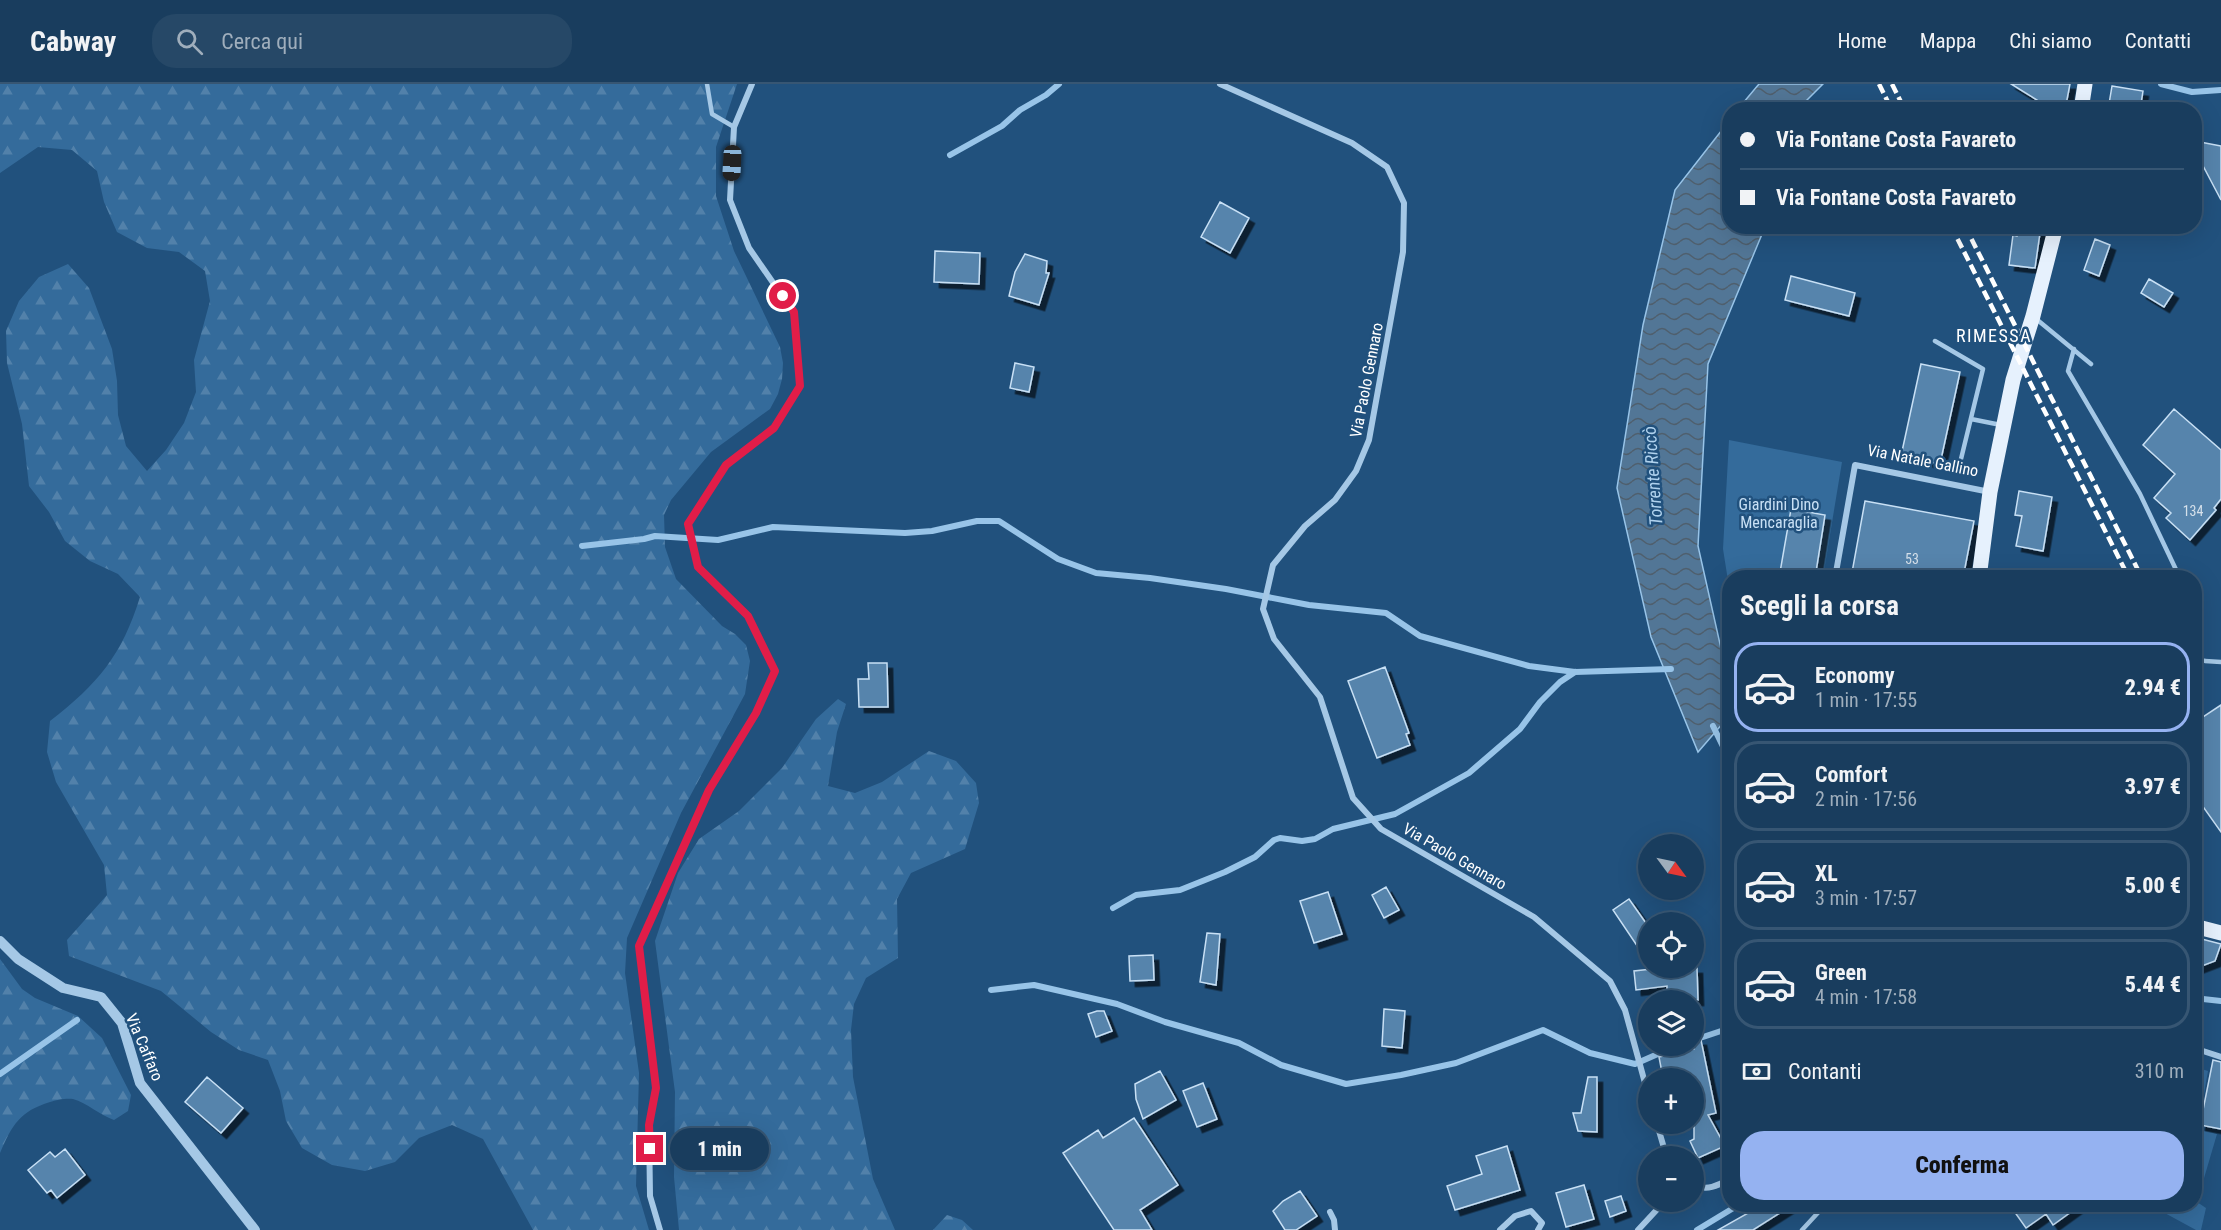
<!DOCTYPE html>
<html lang="it">
<meta charset="utf-8">
<style>
:root{--surface:#193d5e;--page:#264867;--text:#f1f3f6;--muted:#9faebc;--line:#375673;--accent:#95b2f1}
body{margin:0;font-family:"Roboto Condensed",sans-serif;background:var(--page);color:var(--text);height:100vh;display:flex;flex-direction:column;font-size:22px;white-space:nowrap}
*{box-sizing:border-box;margin:0}
p{font-size:20px;color:var(--muted)}
.icon{flex:none;width:33px;height:33px;fill:none;stroke:currentColor;stroke-width:2;stroke-linecap:round;stroke-linejoin:round}
.map{position:relative;flex:1;overflow:hidden}
.panel{position:absolute;left:1722px;top:486px;width:480px;height:642px;display:flex;flex-direction:column;background:var(--surface);border-radius:24px;box-shadow:0 6px 24px #0002,0 0 0 2px var(--line)}
.panel>*{flex:none}
.banner{position:absolute;left:1722px;top:18px;width:480px;height:132px;border-radius:24px;box-shadow:0 6px 24px #0002,0 0 0 2px var(--line);display:grid;align-content:center;height:132px;padding:0 18px;background:var(--surface)}
.needle{width:39px;rotate:123deg}
.fabs{position:absolute;left:1638px;top:750px;display:grid;gap:12px}
.fabs a{display:grid;place-items:center;width:66px;height:66px;border-radius:50%;background:var(--surface);box-shadow:0 6px 24px #0002,0 0 0 2px var(--line);font-size:30px}
.end{position:absolute;width:27px;height:27px;margin:-14px;border:8px solid #e11d48;background:#fff;box-shadow:0 0 0 3px #fff}
.from{border-radius:50%}
.bubble{position:absolute;height:42px;border-radius:21px;background:var(--surface);box-shadow:0 6px 24px #0002,0 0 0 2px var(--line);font-size:20px;font-weight:800;line-height:42px;text-align:center}
.car{position:absolute;width:18px;height:36px;margin:-18px -9px;border-radius:8px;box-shadow:0 0 4px 2px #0007;background:linear-gradient(#222 24%,#8ab4d8 0 40%,#222 0 76%,#8ab4d8 0 86%,#222 0)}
.banner b{display:flex;align-items:center;gap:21px;height:57px;font-size:22px}
.banner b+b{border-top:2px solid var(--line)}
.banner i{width:15px;height:15px;background:var(--text)}
ul{padding:0;list-style:none}
li{display:flex;align-items:center;gap:18px;height:90px;margin:0 12px 9px;padding:0 6px;border:3px solid var(--line);border-radius:24px}
li div{flex:1}
li b{display:block;font-size:22px}
li em{font-style:normal;font-weight:800}
li.selected{border-color:var(--accent)}
li>.icon{width:54px;height:54px;stroke-width:1.5}
h2{padding:0 18px;font-size:27px;line-height:72px}
.pay{display:flex;align-items:center;gap:15px;height:66px;padding:0 18px;font-size:22px}
.pay p{margin-inline-start:auto}
.cta{display:flex;gap:12px;margin-top:auto;padding:12px 18px}
.cta a{flex:1;height:69px;border-radius:24px;background:var(--accent);color:#111;font-size:24px;font-weight:800;line-height:69px;text-align:center}
header{display:flex;align-items:center;gap:36px;box-sizing:border-box;height:84px;padding:0 30px;background:var(--surface);border-bottom:2px solid var(--line)}
header strong{font-size:28px}
nav{display:flex;gap:33px;margin-inline-start:auto;font-size:21px}
.search{width:420px;height:54px;background:var(--page);display:flex;align-items:center;gap:15px;box-sizing:border-box;padding:0 21px;border-radius:24px;color:var(--muted);font-size:22px}
.map>svg:first-child{display:block}
.forest{fill:url(#forest-firs)}
.park{fill:#346b9b}
.water{fill:url(#water-waves);stroke:#98c4e8;stroke-width:1.5}
.lines{fill:none;stroke-linecap:round;stroke-linejoin:round}
.stream{stroke:#98c4e8;stroke-width:6}
.building{fill:#5684ac;stroke:#c8e0f5;stroke-width:1.5;filter:url(#shadow)}
.service{stroke:#a5c8e6;stroke-width:4.5}
.minor{stroke:#a5c8e6;stroke-width:6}
.tertiary{stroke:#a5c8e6;stroke-width:10}
.primary{stroke:#e6f1fd;stroke-width:15}
.rail{stroke:#fff;stroke-width:4.5;stroke-dasharray:10 4.5;stroke-linecap:butt}
.route{stroke:#e11d48;stroke-width:8}
.labels{text-anchor:middle;stroke-width:5;stroke-linejoin:round;paint-order:stroke}
.number-label{font-size:14px;fill:#d5e0ea}
.street-label{font-size:16px;fill:#fff;stroke:#21517d}
.park-label{font-size:16px;fill:#c8e0f5;stroke:#21517d}
.neighbourhood-label{font-size:18px;letter-spacing:1.5px;fill:#fff;stroke:#21517d}
.water-label{font-size:18px;font-style:italic;fill:#b0d2ee;stroke:#21517d}
</style>
<header>
<strong>Cabway</strong>
<div class="search"><svg class="icon" aria-label="search" viewBox="0 0 24 24"><circle cx="10" cy="10" r="6"/><path d="M15 15l6 6"/></svg>Cerca qui</div>
<nav><a>Home</a><a>Mappa</a><a>Chi siamo</a><a>Contatti</a></nav>
</header>
<div class="map">
<svg width="2221" height="1146" viewBox="0 0 2221 1146">
<defs>
<pattern id="forest-firs" width="22" height="20" patternUnits="userSpaceOnUse" patternTransform="scale(1.5)"><rect width="22" height="20" fill="#346b9b"/><path d="M5 1l3.5 6h-7zM16 11l3.5 6h-7z" fill="#5281aa"/></pattern>
<pattern id="water-waves" width="16" height="10" patternUnits="userSpaceOnUse" patternTransform="scale(1.5)"><rect width="16" height="10" fill="#527696"/><path d="M0 5q4-4 8 0t8 0" fill="none" stroke="#4f5f6d"/></pattern>
<filter id="shadow"><feDropShadow dx="5.5" dy="5.5" stdDeviation="0" flood-color="#0009"/></filter>
</defs>
<rect width="100%" height="100%" fill="#21517d"/>
<path class="forest" d="M0,0H737L716,63V112L734,167L780,263L783,279L782,295L778,310L770,325L711,368L671,416L664,431L665,463L676,495L722,542L735,550L746,561L750,577L745,610L681,729L627,854L625,889L639,989L636,1102L649,1146H533L483,1055L452,1041L419,1054L395,1078L365,1087L332,1081L302,1064L286,1037L280,1007L268,976L239,966L211,948L161,907L69,872L67,856L107,811L104,781L56,698L47,668L50,637C98,600 122,571 140,513L118,490L90,477L65,457L49,428L29,402L22,340L7,279L6,247L19,217L39,193L68,180L89,204L112,265L117,297L118,331L126,362L147,387L166,366L184,339L196,308L194,276L210,217L205,187L179,168L147,164L117,148L104,118L97,87L72,66L38,63L0,89Z
M838,615L846,620L837,648L828,702L855,709L882,698L929,667L956,677L976,699L979,719L965,765L911,789L897,815L898,874L866,894L854,920L851,946L853,993L873,1095L895,1146H679L674,1093L675,1008L655,857L678,789L699,755L739,727L782,684L816,635Z
M0,875L22,905L35,914L78,932L102,954L131,1011L128,1027L114,1036C100,1031 87,1019 73,1015C66,1014 56,1016 50,1018C20,1027 12,1041 0,1069Z
M947,1131L962,1136L973,1146H933Z"/>
<path class="park" d="M1729,356L1842,378L1823,493L1730,494L1729,503L1723,465Z
M2195,983L2208,987L2198,1045L2217,1050L2197,1118L2206,1124L2201,1146H2196L2150,1121L2194,1120Z"/>
<path class="water" d="M1759,0H1823L1798,25H1738Z
M1729,37L1730,142L1765,143L1708,280L1698,462L1729,600L1730,631L1698,668L1651,553L1617,404L1643,241L1675,106Z"/>
<g class="lines">
<path class="stream" d="M2161,0L2192,8L2221,6
M950,71L1002,42L1020,26L1046,11L1059,0
M582,462L644,455L655,452L718,456L773,443L905,449L932,447L977,437H999L1058,475L1096,489L1150,494L1226,505L1309,521L1386,529L1420,552L1529,582L1575,588L1671,585
M1713,642L1730,677
M1113,824L1136,811L1180,806L1225,788L1255,773L1274,756L1280,754L1302,757L1315,755L1333,745L1395,730L1469,689L1520,645L1540,618L1560,598L1575,588
M991,906L1034,901L1117,920L1165,938L1239,959L1281,981L1346,1000L1401,991L1456,979L1543,946L1590,969L1635,980L1676,962
M2194,914L2221,917
M1694,956L1730,944
M0,990L77,936
M1697,1146L1740,1120"/>
</g>
<path class="building" d="M2011,0H2070L2065,26H2032L2037,16Z
M2112,2L2143,7L2140,26H2108Z
M2200,58L2221,62V116L2202,80L2197,79Z
M1220,118L1249,134L1230,169L1201,153Z
M2019,142H2041L2035,184L2009,181L2013,151L2017,152Z
M2095,155L2110,161L2099,192L2084,186Z
M935,167L980,169L979,200L934,198Z
M1025,170L1047,177L1046,189H1049L1039,221L1009,212L1015,188Z
M1791,192L1855,209L1849,232L1785,216Z
M2149,195L2173,209L2164,223L2141,209Z
M1015,279L1034,283L1029,308L1010,304Z
M1921,280L1960,288L1940,380L1901,372Z
M2174,325L2221,366V415L2214,424L2216,426L2190,456L2166,434L2171,429L2154,414L2175,390L2143,361Z
M2019,407L2052,413L2043,467L2016,462L2022,432L2015,431Z
M1865,417L1974,437L1963,494H1851Z
M1791,425L1825,431L1815,494H1779Z
M868,579H887L888,623H859L858,595H869Z
M1385,583L1409,649L1406,650L1410,661L1377,674L1348,597Z
M2221,621V748L2194,710V639Z
M1386,803L1399,826L1384,834L1372,811Z
M1328,808L1342,850L1314,859L1300,817Z
M1629,815L1648,842V878L1613,826Z
M1207,849L1220,850L1216,901L1200,898Z
M2194,853L2221,860L2215,877L2194,885Z
M1153,871L1154,896L1130,897L1129,872Z
M1661,884H1697L1698,916H1667V902L1636,906L1634,887Z
M1384,925L1405,927L1402,964L1382,962Z
M1097,927H1104L1112,947L1096,953L1088,930Z
M1694,956H1701L1716,1029L1708,1031L1725,1062L1698,1074L1690,1057L1694,1055V994H1663L1659,973L1694,965Z
M2213,976L2221,978V1045L2200,1041Z
M1160,987L1176,1016L1143,1035L1136,1015L1135,1000Z
M207,993L243,1024L221,1049L185,1018Z
M1588,993H1597V1048L1578,1047L1573,1029H1581Z
M1203,999L1217,1035L1197,1043L1183,1007Z
M1134,1034L1178,1101L1140,1126L1152,1146H1114L1063,1069L1098,1046L1103,1054Z
M1507,1062L1520,1106L1455,1126L1447,1102L1482,1090L1476,1072Z
M65,1065L85,1091L57,1114L51,1106L47,1109L28,1086L50,1068L55,1073Z
M1584,1101L1594,1135L1566,1143L1556,1109Z
M1300,1107L1317,1132L1296,1146H1285L1273,1127L1283,1117Z
M1621,1112L1626,1127L1610,1133L1605,1117Z
M1764,1120H1794L1753,1146H1718Z
M2009,1120H2082L2053,1141L2046,1130L2026,1144Z"/>
<g class="lines">
<path class="service" d="M707,0L712,30L734,43
M2095,142L2103,148
M2035,234L2091,280
M1935,257L1983,285L1961,375
M2074,265L2068,287L2140,410L2180,494
M1971,335L2001,341
M2194,573L2205,577L2221,578
M1802,1146L1826,1120"/>
<path class="minor" d="M1220,0L1352,59L1387,83L1404,119L1403,168L1369,356L1356,387L1335,416L1305,442L1273,481L1263,525L1274,555L1320,613L1353,714L1381,745L1534,833L1610,897L1625,926L1648,1010
M1835,494L1855,381L1990,408
M2194,967H2203L2221,973
M1657,1040L1664,1064L1668,1072
M1694,1101C1707,1107 1717,1102 1730,1095
M1330,1128L1334,1136L1335,1146
M660,1146L650,1112L649,1041L656,1004L639,862L709,706L756,629L775,587L748,532L698,483L688,440L726,381L774,344L800,302L794,229L749,164L730,116L734,43L752,0
M1500,1146L1515,1132L1531,1127L1542,1139L1538,1146
M1638,1146L1664,1118"/>
<path class="tertiary" d="M0,857L18,875L63,904L101,913L122,939L140,999L255,1146"/>
<path class="primary" d="M2081,26L2085,0
M1979,494L1990,408L2013,296L2033,232L2056,142
M2194,842L2221,849"/>
<path class="rail" d="M1879,0L1892,26
M1892,0L1905,26
M1951,142L2129,494
M1965,142L2142,494"/>
</g>
<g class="lines">
<path class="route" d="M650,1065L649,1041L656,1004L639,862L709,706L756,629L775,587L748,532L698,483L688,440L726,381L774,344L800,302L794,228L783,212"/>
</g>
<g class="labels">
<g class="number-label">
<text x="2193" y="432">134</text>
<text x="1912" y="480">53</text>
</g>
<g class="street-label">
<text transform="translate(1366 296) rotate(-79)" y="6">Via Paolo Gennaro</text>
<text transform="translate(1923 376) rotate(11)" y="6">Via Natale Gallino</text>
<text transform="translate(1455 772) rotate(30)" y="6">Via Paolo Gennaro</text>
<text transform="translate(145 963) rotate(67)" y="6">Via Caffaro</text>
</g>
<g class="park-label">
<text x="1779" y="426">Giardini Dino<tspan x="1779" dy="18">Mencaraglia</tspan></text>
</g>
<g class="neighbourhood-label">
<text x="1994" y="258">RIMESSA</text>
</g>
<g class="water-label">
<text transform="translate(1653 392) rotate(-94)" y="6">Torrente Riccò</text>
</g>
</g>
</svg>
<div class="fabs">
<a><svg class="needle" viewBox="-14 -14 28 28"><path d="M0-13l5 13h-10z" fill="#e53935"/><path d="M0 13l5-13h-10z" fill="#9faebc"/></svg></a>
<a><svg class="icon" aria-label="locate" viewBox="0 0 24 24"><circle cx="12" cy="12" r="6"/><path d="M12 2v4M12 18v4M2 12h4M18 12h4"/></svg></a>
<a><svg class="icon" aria-label="layers" viewBox="0 0 24 24"><path d="M12 4l9 5-9 5-9-5zM3 14l9 5 9-5"/></svg></a>
<a>+</a>
<a>−</a>
</div>
<i class="end from" style="left:783px;top:212px"></i>
<i class="end" style="left:650px;top:1065px"></i>
<div class="bubble" style="left:670px;top:1044px;width:99px">1 min</div>
<i class="car" style="left:732px;top:79px;rotate:183deg"></i>
<div class="banner">
<b><i class="from"></i>Via Fontane Costa Favareto</b>
<b><i></i>Via Fontane Costa Favareto</b>
</div>
<section class="panel">
<h2>Scegli la corsa</h2>
<ul>
<li class="selected"><svg class="icon" aria-label="car" viewBox="0 0 24 24"><path d="M5 17H2v-5l4-1 3-4h7l3 4 3 1v5h-3M9 17h6M6 11h13"/><circle cx="7" cy="17" r="2"/><circle cx="17" cy="17" r="2"/></svg><div><b>Economy</b><p>1 min · 17:55</p></div><em>2.94 €</em></li>
<li><svg class="icon" aria-label="car" viewBox="0 0 24 24"><path d="M5 17H2v-5l4-1 3-4h7l3 4 3 1v5h-3M9 17h6M6 11h13"/><circle cx="7" cy="17" r="2"/><circle cx="17" cy="17" r="2"/></svg><div><b>Comfort</b><p>2 min · 17:56</p></div><em>3.97 €</em></li>
<li><svg class="icon" aria-label="car" viewBox="0 0 24 24"><path d="M5 17H2v-5l4-1 3-4h7l3 4 3 1v5h-3M9 17h6M6 11h13"/><circle cx="7" cy="17" r="2"/><circle cx="17" cy="17" r="2"/></svg><div><b>XL</b><p>3 min · 17:57</p></div><em>5.00 €</em></li>
<li><svg class="icon" aria-label="car" viewBox="0 0 24 24"><path d="M5 17H2v-5l4-1 3-4h7l3 4 3 1v5h-3M9 17h6M6 11h13"/><circle cx="7" cy="17" r="2"/><circle cx="17" cy="17" r="2"/></svg><div><b>Green</b><p>4 min · 17:58</p></div><em>5.44 €</em></li>
</ul>
<div class="pay"><svg class="icon" aria-label="cash" viewBox="0 0 24 24"><path d="M3 7h18v10H3z"/><circle cx="12" cy="12" r="2"/></svg>Contanti<p>310 m</p></div>
<div class="cta"><a>Conferma</a></div>
</section>
</div>
